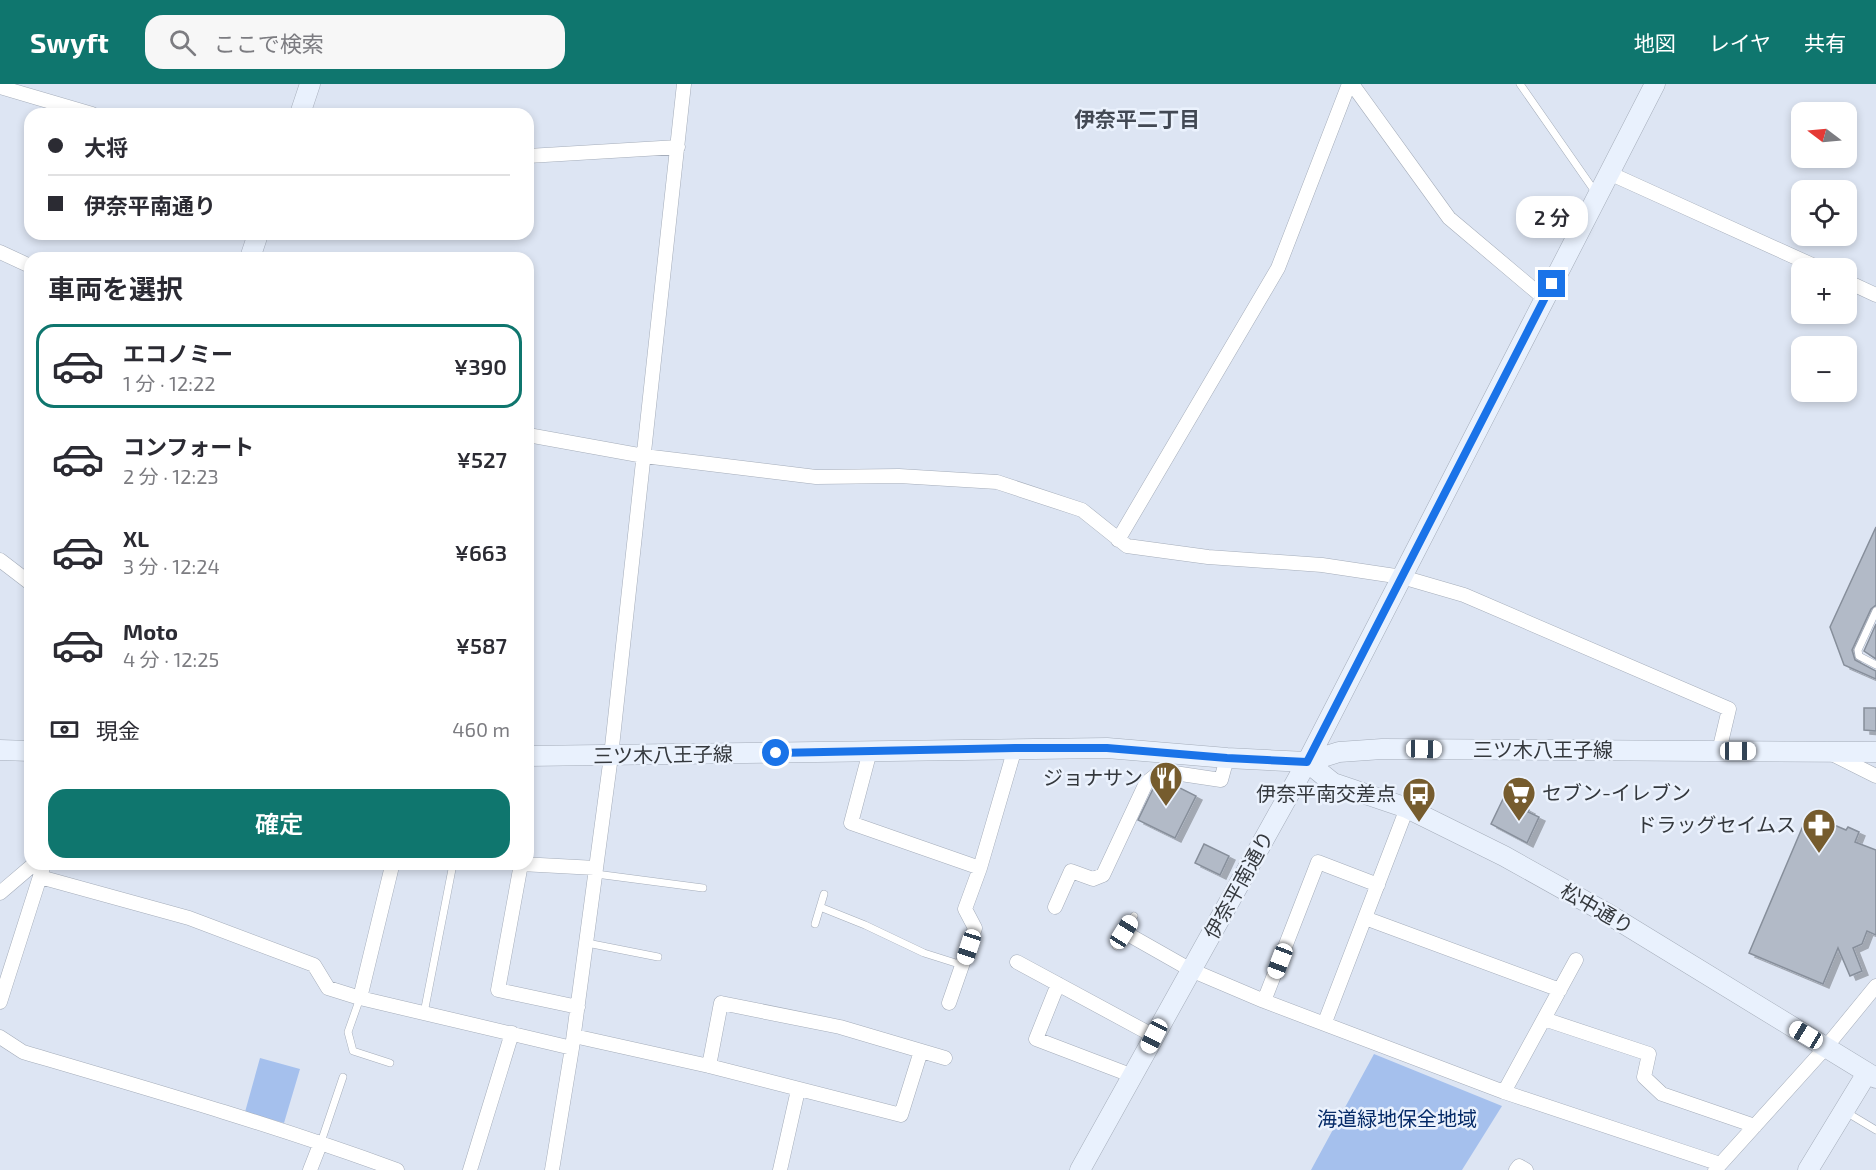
<!DOCTYPE html>
<html lang="ja">
<meta charset="utf-8">
<style>
:root{--surface:#fff;--page:#f7f7f7;--text:#2b2b33;--muted:#7c7c81;--line:#e1e1e2;--accent:#0f766e}
body{margin:0;font-family:"Exo 2","Noto Sans JP",sans-serif;background:var(--page);color:var(--text);height:100vh;display:flex;flex-direction:column;font-size:22px;white-space:nowrap}
*{box-sizing:border-box;margin:0}
p{font-size:20px;color:var(--muted)}
.icon{flex:none;width:33px;height:33px;fill:none;stroke:currentColor;stroke-width:2;stroke-linecap:round;stroke-linejoin:round}
.map{position:relative;flex:1;overflow:hidden}
.drawer{position:absolute;left:24px;top:168px;width:510px;height:618px;display:flex;flex-direction:column;background:var(--surface);border-radius:18px;box-shadow:0 3px 9px #0003}
.drawer>*{flex:none}
.banner{position:absolute;left:24px;top:24px;width:510px;height:132px;border-radius:18px;box-shadow:0 3px 9px #0003;display:grid;align-content:center;height:132px;padding:0 24px;background:var(--surface)}
.needle{width:39px;rotate:286deg}
.buttons{position:absolute;left:1791px;top:18px;display:grid;gap:12px}
.buttons a{display:grid;place-items:center;width:66px;height:66px;border-radius:12px;background:var(--surface);box-shadow:0 3px 9px #0003;font-size:30px}
.end{position:absolute;width:27px;height:27px;margin:-14px;border:8px solid #1a73e8;background:#fff;box-shadow:0 0 0 3px #fff}
.from{border-radius:50%}
.bubble{position:absolute;height:42px;border-radius:18px;background:var(--surface);box-shadow:0 3px 9px #0003;font-size:20px;font-weight:600;line-height:42px;text-align:center}
.car{position:absolute;width:18px;height:36px;margin:-18px -9px;border-radius:8px;box-shadow:0 0 4px 2px #0007;background:linear-gradient(#fff 24%,#345 0 40%,#fff 0 76%,#345 0 86%,#fff 0)}
.banner b{display:flex;align-items:center;gap:21px;height:57px;font-size:22px}
.banner b+b{border-top:2px solid var(--line)}
.banner i{width:15px;height:15px;background:var(--text)}
ul{padding:0;list-style:none}
li{display:flex;align-items:center;gap:18px;height:84px;margin:0 12px 9px;padding:0 12px;border:3px solid transparent;border-radius:18px}
li div{flex:1}
li b{display:block;font-size:22px}
li em{font-style:normal;font-weight:600}
li.active{border-color:var(--accent)}
li>.icon{width:54px;height:54px;stroke-width:1.5}
h2{padding:0 24px;font-size:27px;line-height:72px}
.pay{display:flex;align-items:center;gap:15px;height:66px;padding:0 24px;font-size:22px}
.pay p{margin-inline-start:auto}
.action{display:flex;gap:12px;margin-top:auto;padding:12px 24px}
.action a{flex:1;height:69px;border-radius:18px;background:var(--accent);color:#fff;font-size:24px;font-weight:600;line-height:69px;text-align:center}
header{display:flex;align-items:center;gap:36px;box-sizing:border-box;height:84px;padding:0 30px;background:var(--accent);color:#fff}
header strong{font-size:28px}
nav{display:flex;gap:33px;margin-inline-start:auto;font-size:21px}
.search{width:420px;height:54px;background:var(--page);display:flex;align-items:center;gap:15px;box-sizing:border-box;padding:0 21px;border-radius:18px;color:var(--muted);font-size:22px}
.map>svg:first-child{display:block}
.green{fill:#a5c0ed}
.building{fill:#b2bac7;stroke:#878f9b;stroke-width:1.5;filter:url(#shadow)}
.lines{fill:none;stroke-linecap:round;stroke-linejoin:round}
.lane-casing{stroke:#a5adba;stroke-width:8}
.street-casing{stroke:#a5adba;stroke-width:15}
.secondary-casing{stroke:#a5adba;stroke-width:21}
.lane{stroke:#fff;stroke-width:7}
.street{stroke:#fff;stroke-width:14}
.secondary{stroke:#e9f1fd;stroke-width:20}
.route{stroke:#1a73e8;stroke-width:8}
.labels{text-anchor:middle;stroke-width:5;stroke-linejoin:round;paint-order:stroke}
.street-label{font-size:20px;fill:#34383d;stroke:#ebf2fd}
.poi-label{font-size:20px;fill:#34383d;stroke:#ebf2fd;text-anchor:end}
.park-label{font-size:20px;fill:#062b68;stroke:#ebf2fd}
.neighbourhood-label{font-size:21px;font-weight:bold;fill:#434954;stroke:#ebf2fd}
</style>
<header>
<strong>Swyft</strong>
<div class="search"><svg class="icon" aria-label="search" viewBox="0 0 24 24"><circle cx="10" cy="10" r="6"/><path d="M15 15l6 6"/></svg>ここで検索</div>
<nav><a>地図</a><a>レイヤ</a><a>共有</a></nav>
</header>
<div class="map">
<svg width="1876" height="1086" viewBox="0 0 1876 1086">
<defs>
<filter id="shadow"><feDropShadow dx="6" dy="4" stdDeviation="0" flood-color="#0004"/></filter>
</defs>
<rect width="100%" height="100%" fill="#dde5f3"/>
<path class="green" d="M1374,970L1502,1022L1462,1086H1311Z
M260,974L300,985L284,1039L245,1028Z"/>
<path class="building" d="M1876,443V521L1871,525L1852,566L1855,576L1876,587V595L1844,581L1830,543Z
M1876,540V575L1864,567Z
M1864,624H1876V647L1864,646Z
M1164,696L1196,712L1175,754L1138,736L1153,705Z
M1504,713L1529,726L1528,728L1539,733L1527,759L1491,740Z
M1808,730L1846,746L1848,743L1859,748L1855,758L1876,766V851L1867,847L1862,860L1853,864L1862,887L1850,892L1838,864L1823,900L1749,869Z
M1204,760L1229,772L1220,791L1195,779Z"/>
<g class="lines">
<defs>
<path id="lane" d="M1520,0L1596,109
M1876,527L1858,566L1859,572L1876,581
M596,790L703,804
M820,823L865,841L924,869L962,881
M815,840L824,810
M587,859L658,873
M1116,862L1134,832
M360,914L348,948L353,967L390,979
M424,929L453,780
M1846,1028L1876,1046
M321,1058L343,993"/>
<path id="street" d="M1352,0L1449,134L1545,215
M0,3L92,30
M528,72L678,63
M1609,89L1819,184
M0,168L30,182
M1846,197L1876,211
M528,351L644,372L816,393L899,392L997,398L1082,426L1127,462L1208,473L1322,481L1402,493L1464,511L1729,625L1719,667
M1118,456L1278,184L1349,0
M0,476L30,499
M870,667L851,739L980,784
M1832,670L1876,692
M40,793L189,834L314,881L328,904L360,914L572,964
M0,809L34,780
M1055,823L1071,787L1093,795L1103,791L1146,699L1161,687L1221,696L1227,674
M1365,834L1560,906
M1124,848L1191,886L1264,917L1504,1008L1720,1080
M1017,878L1154,952
M1058,900L1036,955L1133,992
M360,914L392,782
M1264,917L1318,778L1378,801
M0,918L44,780
M949,919L975,844L965,825L980,784L1015,664
M578,923L498,906L521,780L596,784
M1544,935L1649,970L1644,993L1662,1010L1755,1042
M1325,938L1407,724
M574,952L709,982L901,1031L921,967
M0,953L23,968C149,1005 274,1041 397,1086
M709,982L721,919L840,943L945,974
M1504,1008L1576,876
M310,1086L321,1058
M470,1086L512,949
M552,1086L572,964L611,672L684,0
M780,1086L798,1006
M1516,1086L1519,1082L1526,1086
M1715,1086L1826,963L1876,902"/>
<path id="secondary" d="M300,30L310,0
M250,174L258,150
M0,666L30,667
M528,672L1107,664L1227,674L1307,678L1339,668L1382,665L1876,668
M1307,678L1333,699L1407,724L1504,772L1608,830L1876,994
M1080,1086L1307,678L1655,0
M1808,1086L1867,989"/>
</defs>
<use href="#lane" class="lane-casing"/>
<use href="#street" class="street-casing"/>
<use href="#secondary" class="secondary-casing"/>
<use href="#lane" class="lane"/>
<use href="#street" class="street"/>
<use href="#secondary" class="secondary"/>
</g>
<g class="lines">
<path class="route" d="M776,669L1015,664H1107L1227,674L1307,678L1552,200"/>
</g>
<defs>
<symbol id="restaurant-pin" viewBox="-11 -11 22 30"><path d="M0 17L-7.5 6A9.5 9.5 0 1 1 7.5 6Z" fill="#765c2e" stroke="#ebf2fd"/><path d="M-5-6h1v4h1v-4h1v4h1v-4h1v5L-1.5 .5V6h-2V.5L-5-1ZM5-6V6H3V1.5H1.5Q1.5-4 5-6Z" fill="#fff"/></symbol>
<symbol id="supermarket-pin" viewBox="-11 -11 22 30"><path d="M0 17L-7.5 6A9.5 9.5 0 1 1 7.5 6Z" fill="#765c2e" stroke="#ebf2fd"/><path d="M-6-5.5h2.5l.6 2H6L4.5 2H-2.5L-4.4-4H-6ZM-1.5 3.2a1.3 1.3 0 1 0 .1 0ZM3 3.2a1.3 1.3 0 1 0 .1 0Z" fill="#fff"/></symbol>
<symbol id="bus-pin" viewBox="-11 -11 22 30"><path d="M0 17L-7.5 6A9.5 9.5 0 1 1 7.5 6Z" fill="#765c2e" stroke="#ebf2fd"/><path d="M-5-6H5V4H4V6H2V4H-2V6H-4V4H-5ZM-3.5-4V0h7V-4ZM-3.5 1.2v1.5H-2V1.2ZM2 1.2v1.5H3.5V1.2Z" fill="#fff"/></symbol>
<symbol id="pharmacy-pin" viewBox="-11 -11 22 30"><path d="M0 17L-7.5 6A9.5 9.5 0 1 1 7.5 6Z" fill="#765c2e" stroke="#ebf2fd"/><path d="M-2-6h4v4h4v4h-4v4h-4v-4h-4v-4h4Z" fill="#fff"/></symbol>
</defs>
<g fill-rule="evenodd">
<use href="#restaurant-pin" x="1147" y="675" width="38" height="52"/>
<use href="#supermarket-pin" x="1500" y="690" width="38" height="52"/>
<use href="#bus-pin" x="1400" y="691" width="38" height="52"/>
<use href="#pharmacy-pin" x="1800" y="722" width="38" height="52"/>
</g>
<g class="labels">
<g class="street-label">
<text x="1543" y="673">三ツ木八王子線</text>
<text transform="translate(663 671) rotate(-1)" y="7">三ツ木八王子線</text>
<text transform="translate(1239 801) rotate(-61)" y="7">伊奈平南通り</text>
<text transform="translate(1597 825) rotate(30)" y="7">松中通り</text>
</g>
<g class="poi-label">
<text x="1143" y="701">ジョナサン</text>
<text x="1542" y="716" text-anchor="start">セブン-イレブン</text>
<text x="1396" y="717">伊奈平南交差点</text>
<text x="1796" y="748">ドラッグセイムス</text>
</g>
<g class="park-label">
<text x="1397" y="1042">海道緑地保全地域</text>
</g>
<g class="neighbourhood-label">
<text x="1137" y="43">伊奈平二丁目</text>
</g>
</g>
</svg>
<div class="buttons">
<a><svg class="needle" viewBox="-14 -14 28 28"><path d="M0-13l5 13h-10z" fill="#e53935"/><path d="M0 13l5-13h-10z" fill="#7c7c81"/></svg></a>
<a><svg class="icon" aria-label="locate" viewBox="0 0 24 24"><circle cx="12" cy="12" r="6"/><path d="M12 2v4M12 18v4M2 12h4M18 12h4"/></svg></a>
<a>+</a>
<a>−</a>
</div>
<i class="end from" style="left:776px;top:669px"></i>
<i class="end" style="left:1552px;top:200px"></i>
<div class="bubble" style="left:1516px;top:112px;width:72px">2 分</div>
<i class="car" style="left:1424px;top:665px;rotate:91deg"></i>
<i class="car" style="left:1738px;top:667px;rotate:90deg"></i>
<i class="car" style="left:1124px;top:848px;rotate:32deg"></i>
<i class="car" style="left:969px;top:863px;rotate:198deg"></i>
<i class="car" style="left:1280px;top:877px;rotate:201deg"></i>
<i class="car" style="left:1806px;top:951px;rotate:301deg"></i>
<i class="car" style="left:1154px;top:952px;rotate:207deg"></i>
<div class="banner">
<b><i class="from"></i>大将</b>
<b><i></i>伊奈平南通り</b>
</div>
<section class="drawer">
<h2>車両を選択</h2>
<ul>
<li class="active"><svg class="icon" aria-label="car" viewBox="0 0 24 24"><path d="M5 17H2v-5l4-1 3-4h7l3 4 3 1v5h-3M9 17h6M6 11h13"/><circle cx="7" cy="17" r="2"/><circle cx="17" cy="17" r="2"/></svg><div><b>エコノミー</b><p>1 分 · 12:22</p></div><em>¥390</em></li>
<li><svg class="icon" aria-label="car" viewBox="0 0 24 24"><path d="M5 17H2v-5l4-1 3-4h7l3 4 3 1v5h-3M9 17h6M6 11h13"/><circle cx="7" cy="17" r="2"/><circle cx="17" cy="17" r="2"/></svg><div><b>コンフォート</b><p>2 分 · 12:23</p></div><em>¥527</em></li>
<li><svg class="icon" aria-label="car" viewBox="0 0 24 24"><path d="M5 17H2v-5l4-1 3-4h7l3 4 3 1v5h-3M9 17h6M6 11h13"/><circle cx="7" cy="17" r="2"/><circle cx="17" cy="17" r="2"/></svg><div><b>XL</b><p>3 分 · 12:24</p></div><em>¥663</em></li>
<li><svg class="icon" aria-label="car" viewBox="0 0 24 24"><path d="M5 17H2v-5l4-1 3-4h7l3 4 3 1v5h-3M9 17h6M6 11h13"/><circle cx="7" cy="17" r="2"/><circle cx="17" cy="17" r="2"/></svg><div><b>Moto</b><p>4 分 · 12:25</p></div><em>¥587</em></li>
</ul>
<div class="pay"><svg class="icon" aria-label="cash" viewBox="0 0 24 24"><path d="M3 7h18v10H3z"/><circle cx="12" cy="12" r="2"/></svg>現金<p>460 m</p></div>
<div class="action"><a>確定</a></div>
</section>
</div>
